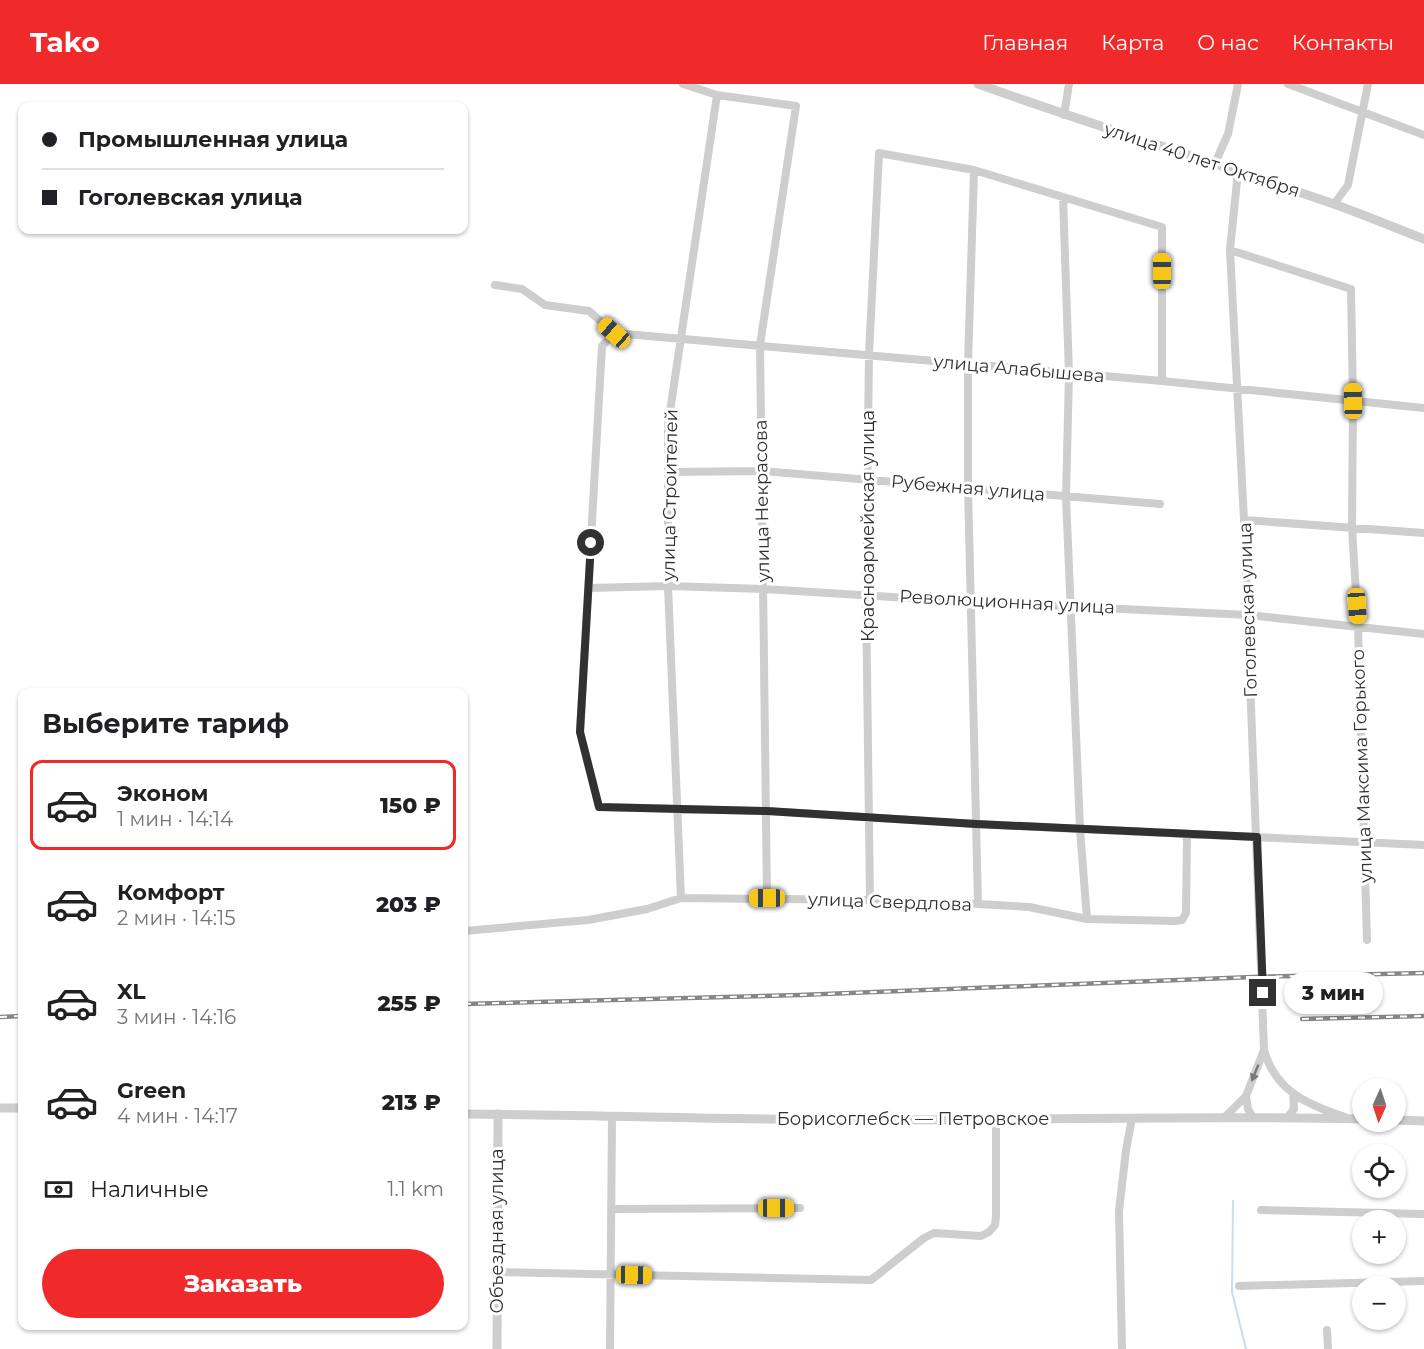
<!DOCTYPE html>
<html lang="ru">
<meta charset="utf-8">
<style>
:root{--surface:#fff;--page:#f2f2f2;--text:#202124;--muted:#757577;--line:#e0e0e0;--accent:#f02a2b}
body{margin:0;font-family:Montserrat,sans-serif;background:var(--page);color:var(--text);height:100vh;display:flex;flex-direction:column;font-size:22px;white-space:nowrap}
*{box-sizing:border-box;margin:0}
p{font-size:20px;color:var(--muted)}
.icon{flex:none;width:33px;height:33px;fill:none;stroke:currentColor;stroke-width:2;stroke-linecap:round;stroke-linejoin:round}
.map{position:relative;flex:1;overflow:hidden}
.sheet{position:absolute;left:18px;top:604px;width:450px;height:642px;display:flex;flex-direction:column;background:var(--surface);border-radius:12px;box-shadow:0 2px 4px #0004}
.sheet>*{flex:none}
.hud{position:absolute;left:18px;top:18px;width:450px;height:132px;border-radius:12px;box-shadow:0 2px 4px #0004;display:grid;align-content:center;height:132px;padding:0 24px;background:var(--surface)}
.needle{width:39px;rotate:183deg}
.fabs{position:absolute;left:1352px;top:994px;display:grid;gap:12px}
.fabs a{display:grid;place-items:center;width:54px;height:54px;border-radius:50%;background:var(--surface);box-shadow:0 2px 4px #0004;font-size:30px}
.end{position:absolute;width:27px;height:27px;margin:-14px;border:8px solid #313131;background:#fff;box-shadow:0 0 0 3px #fff}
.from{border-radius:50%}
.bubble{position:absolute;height:42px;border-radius:21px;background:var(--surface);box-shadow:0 2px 4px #0004;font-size:20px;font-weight:800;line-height:42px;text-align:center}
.car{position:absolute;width:18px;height:36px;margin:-18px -9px;border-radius:8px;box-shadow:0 0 4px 2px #0007;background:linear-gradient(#f5c518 24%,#345 0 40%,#f5c518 0 76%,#345 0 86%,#f5c518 0)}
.hud b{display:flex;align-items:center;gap:21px;height:57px;font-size:22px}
.hud b+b{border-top:2px solid var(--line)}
.hud i{width:15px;height:15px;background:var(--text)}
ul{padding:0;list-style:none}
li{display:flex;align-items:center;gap:18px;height:90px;margin:0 12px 9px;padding:0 12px;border:3px solid transparent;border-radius:12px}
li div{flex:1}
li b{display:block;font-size:22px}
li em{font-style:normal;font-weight:800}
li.on{border-color:var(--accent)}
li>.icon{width:54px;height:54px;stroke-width:1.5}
h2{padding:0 24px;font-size:27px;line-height:72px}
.pay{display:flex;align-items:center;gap:15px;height:66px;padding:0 24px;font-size:22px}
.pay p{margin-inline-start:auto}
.button{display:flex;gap:12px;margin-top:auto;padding:12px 24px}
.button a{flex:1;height:69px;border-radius:36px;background:var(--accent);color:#fff;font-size:24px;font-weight:800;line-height:69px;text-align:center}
header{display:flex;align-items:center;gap:36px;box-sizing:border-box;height:84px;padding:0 30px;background:var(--accent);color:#fff}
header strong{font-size:28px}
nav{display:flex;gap:33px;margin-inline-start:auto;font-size:21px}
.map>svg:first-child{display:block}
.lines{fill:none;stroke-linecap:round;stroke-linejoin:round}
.stream{stroke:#c9deef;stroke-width:2}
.minor{stroke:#cecece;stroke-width:8}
.tertiary{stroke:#cecece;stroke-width:9}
.rail-casing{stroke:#868686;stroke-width:4.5}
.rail{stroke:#fff;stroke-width:2;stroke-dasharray:7;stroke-linecap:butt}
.oneway{fill:#787878}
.route{stroke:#313131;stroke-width:8}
.labels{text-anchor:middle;stroke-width:6;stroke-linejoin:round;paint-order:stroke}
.street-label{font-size:18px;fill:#313131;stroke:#fff}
</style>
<header>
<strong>Tako</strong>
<nav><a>Главная</a><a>Карта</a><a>О нас</a><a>Контакты</a></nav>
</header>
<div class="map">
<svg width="1424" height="1265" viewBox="0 0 1424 1265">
<rect width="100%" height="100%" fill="#fff"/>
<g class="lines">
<path class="stream" d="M1233,1117L1232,1208L1246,1265"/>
<path class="minor" d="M683,0L717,11L796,22L760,261L767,814
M1288,0L1424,51
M1064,31L1069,0
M1215,79L1228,50L1238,0
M974,86L968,281V403L978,820
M1238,87L1230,166L1244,436L1264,966C1275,1007 1308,1021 1345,1033
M1063,113L1069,290L1066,413L1080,745L1087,835
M1334,120L1348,101L1368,0
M1230,166L1351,205L1353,317L1352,444L1358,542L1367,856
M495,201L522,205L545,221L589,227L614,249L1162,297L1424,324
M614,249L602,262L580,648L599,723L767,727L976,740L1424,761
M668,388L761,387L1160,420
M1244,436L1424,449
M589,504L668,502L764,505L972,518L1248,531L1424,550
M681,814L668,502V341L717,11
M870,816L866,511L869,271L879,69L974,86L1162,143V297
M464,847L588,836L647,825L681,814L870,816L978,820L1029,823L1087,835L1175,837L1182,836L1186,829L1187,751
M1246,1012L1248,1025L1253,1033
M1225,1033L1246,1012L1264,966
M1287,1034L1294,1025L1293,1009
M611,1125L800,1124
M1261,1126L1424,1130
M497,1188L871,1196L924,1154L934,1149L981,1152L989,1148L995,1141L996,1132V1035
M1239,1202L1424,1197
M1327,1246L1328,1265
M610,1265L612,1033
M1122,1265L1119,1127L1126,1066L1132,1034"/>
<path class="tertiary" d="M978,0C1095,42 1214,78 1331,119C1362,130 1393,143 1424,155
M0,1024H22
M464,1030C603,1031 742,1036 881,1036C1041,1036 1202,1031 1362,1035
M1395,1036L1424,1037
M497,1265L498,1030"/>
<defs>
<path id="rail" d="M464,920L800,911L1253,893L1424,889
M0,933L22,932
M1302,935L1424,932"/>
</defs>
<use href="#rail" class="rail-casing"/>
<use href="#rail" class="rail"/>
</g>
<defs><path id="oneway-solid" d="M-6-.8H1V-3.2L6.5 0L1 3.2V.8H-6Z" transform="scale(1.5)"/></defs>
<use class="oneway" href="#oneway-solid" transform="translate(1255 989) rotate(112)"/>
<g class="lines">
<path class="route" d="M591,459L580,648L599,723L767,727L976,740L1257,753L1263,909"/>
</g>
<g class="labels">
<g class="street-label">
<text transform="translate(1202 76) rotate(18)" y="6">улица 40 лет Октября</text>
<text transform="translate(1019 285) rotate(5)" y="6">улица Алабышева</text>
<text transform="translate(968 404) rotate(5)" y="6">Рубежная улица</text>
<text transform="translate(670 411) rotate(-89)" y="6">улица Строителей</text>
<text transform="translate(762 417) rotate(-91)" y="6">улица Некрасова</text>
<text transform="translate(868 442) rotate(-90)" y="6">Красноармейская улица</text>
<text transform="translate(1007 518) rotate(3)" y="6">Революционная улица</text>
<text transform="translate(1248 526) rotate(-92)" y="6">Гоголевская улица</text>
<text transform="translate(1362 682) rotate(-92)" y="6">улица Максима Горького</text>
<text transform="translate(890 818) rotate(2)" y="6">улица Свердлова</text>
<text x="913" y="1041">Борисоглебск — Петровское</text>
<text transform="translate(497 1147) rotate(-90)" y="6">Объездная улица</text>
</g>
</g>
</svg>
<div class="fabs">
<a><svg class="needle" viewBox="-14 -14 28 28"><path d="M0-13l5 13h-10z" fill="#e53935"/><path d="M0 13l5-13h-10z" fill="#757577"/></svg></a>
<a><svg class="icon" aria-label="locate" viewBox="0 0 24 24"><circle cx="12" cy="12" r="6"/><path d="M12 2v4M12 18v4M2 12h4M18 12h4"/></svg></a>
<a>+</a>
<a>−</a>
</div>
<i class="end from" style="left:591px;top:459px"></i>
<i class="end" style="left:1263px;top:909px"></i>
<div class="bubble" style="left:1284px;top:888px;width:99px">3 мин</div>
<i class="car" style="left:1162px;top:187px;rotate:0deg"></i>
<i class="car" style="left:614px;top:249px;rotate:311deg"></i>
<i class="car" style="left:1353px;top:317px;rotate:359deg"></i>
<i class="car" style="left:1357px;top:522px;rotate:176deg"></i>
<i class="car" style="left:767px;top:814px;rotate:270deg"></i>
<i class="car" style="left:776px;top:1124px;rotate:90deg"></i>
<i class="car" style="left:634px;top:1191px;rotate:91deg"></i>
<div class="hud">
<b><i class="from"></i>Промышленная улица</b>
<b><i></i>Гоголевская улица</b>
</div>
<section class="sheet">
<h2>Выберите тариф</h2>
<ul>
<li class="on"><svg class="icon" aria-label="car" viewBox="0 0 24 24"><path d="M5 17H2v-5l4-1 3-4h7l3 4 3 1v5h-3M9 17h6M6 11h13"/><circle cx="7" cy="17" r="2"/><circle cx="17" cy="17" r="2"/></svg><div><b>Эконом</b><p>1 мин · 14:14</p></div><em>150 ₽</em></li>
<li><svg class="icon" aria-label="car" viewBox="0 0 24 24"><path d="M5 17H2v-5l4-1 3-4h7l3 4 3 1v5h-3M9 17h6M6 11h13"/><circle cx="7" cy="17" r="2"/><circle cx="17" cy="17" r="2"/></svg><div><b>Комфорт</b><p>2 мин · 14:15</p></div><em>203 ₽</em></li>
<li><svg class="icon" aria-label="car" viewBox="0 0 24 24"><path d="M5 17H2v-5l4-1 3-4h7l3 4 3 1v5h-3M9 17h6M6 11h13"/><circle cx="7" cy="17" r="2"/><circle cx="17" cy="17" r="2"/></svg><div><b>XL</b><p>3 мин · 14:16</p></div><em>255 ₽</em></li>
<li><svg class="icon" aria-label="car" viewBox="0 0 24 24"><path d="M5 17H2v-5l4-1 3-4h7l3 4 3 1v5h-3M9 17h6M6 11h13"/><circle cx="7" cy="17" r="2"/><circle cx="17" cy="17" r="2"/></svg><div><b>Green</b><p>4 мин · 14:17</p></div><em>213 ₽</em></li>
</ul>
<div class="pay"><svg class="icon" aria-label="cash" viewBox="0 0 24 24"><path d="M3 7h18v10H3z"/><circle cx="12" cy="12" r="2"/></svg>Наличные<p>1.1 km</p></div>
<div class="button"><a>Заказать</a></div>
</section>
</div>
